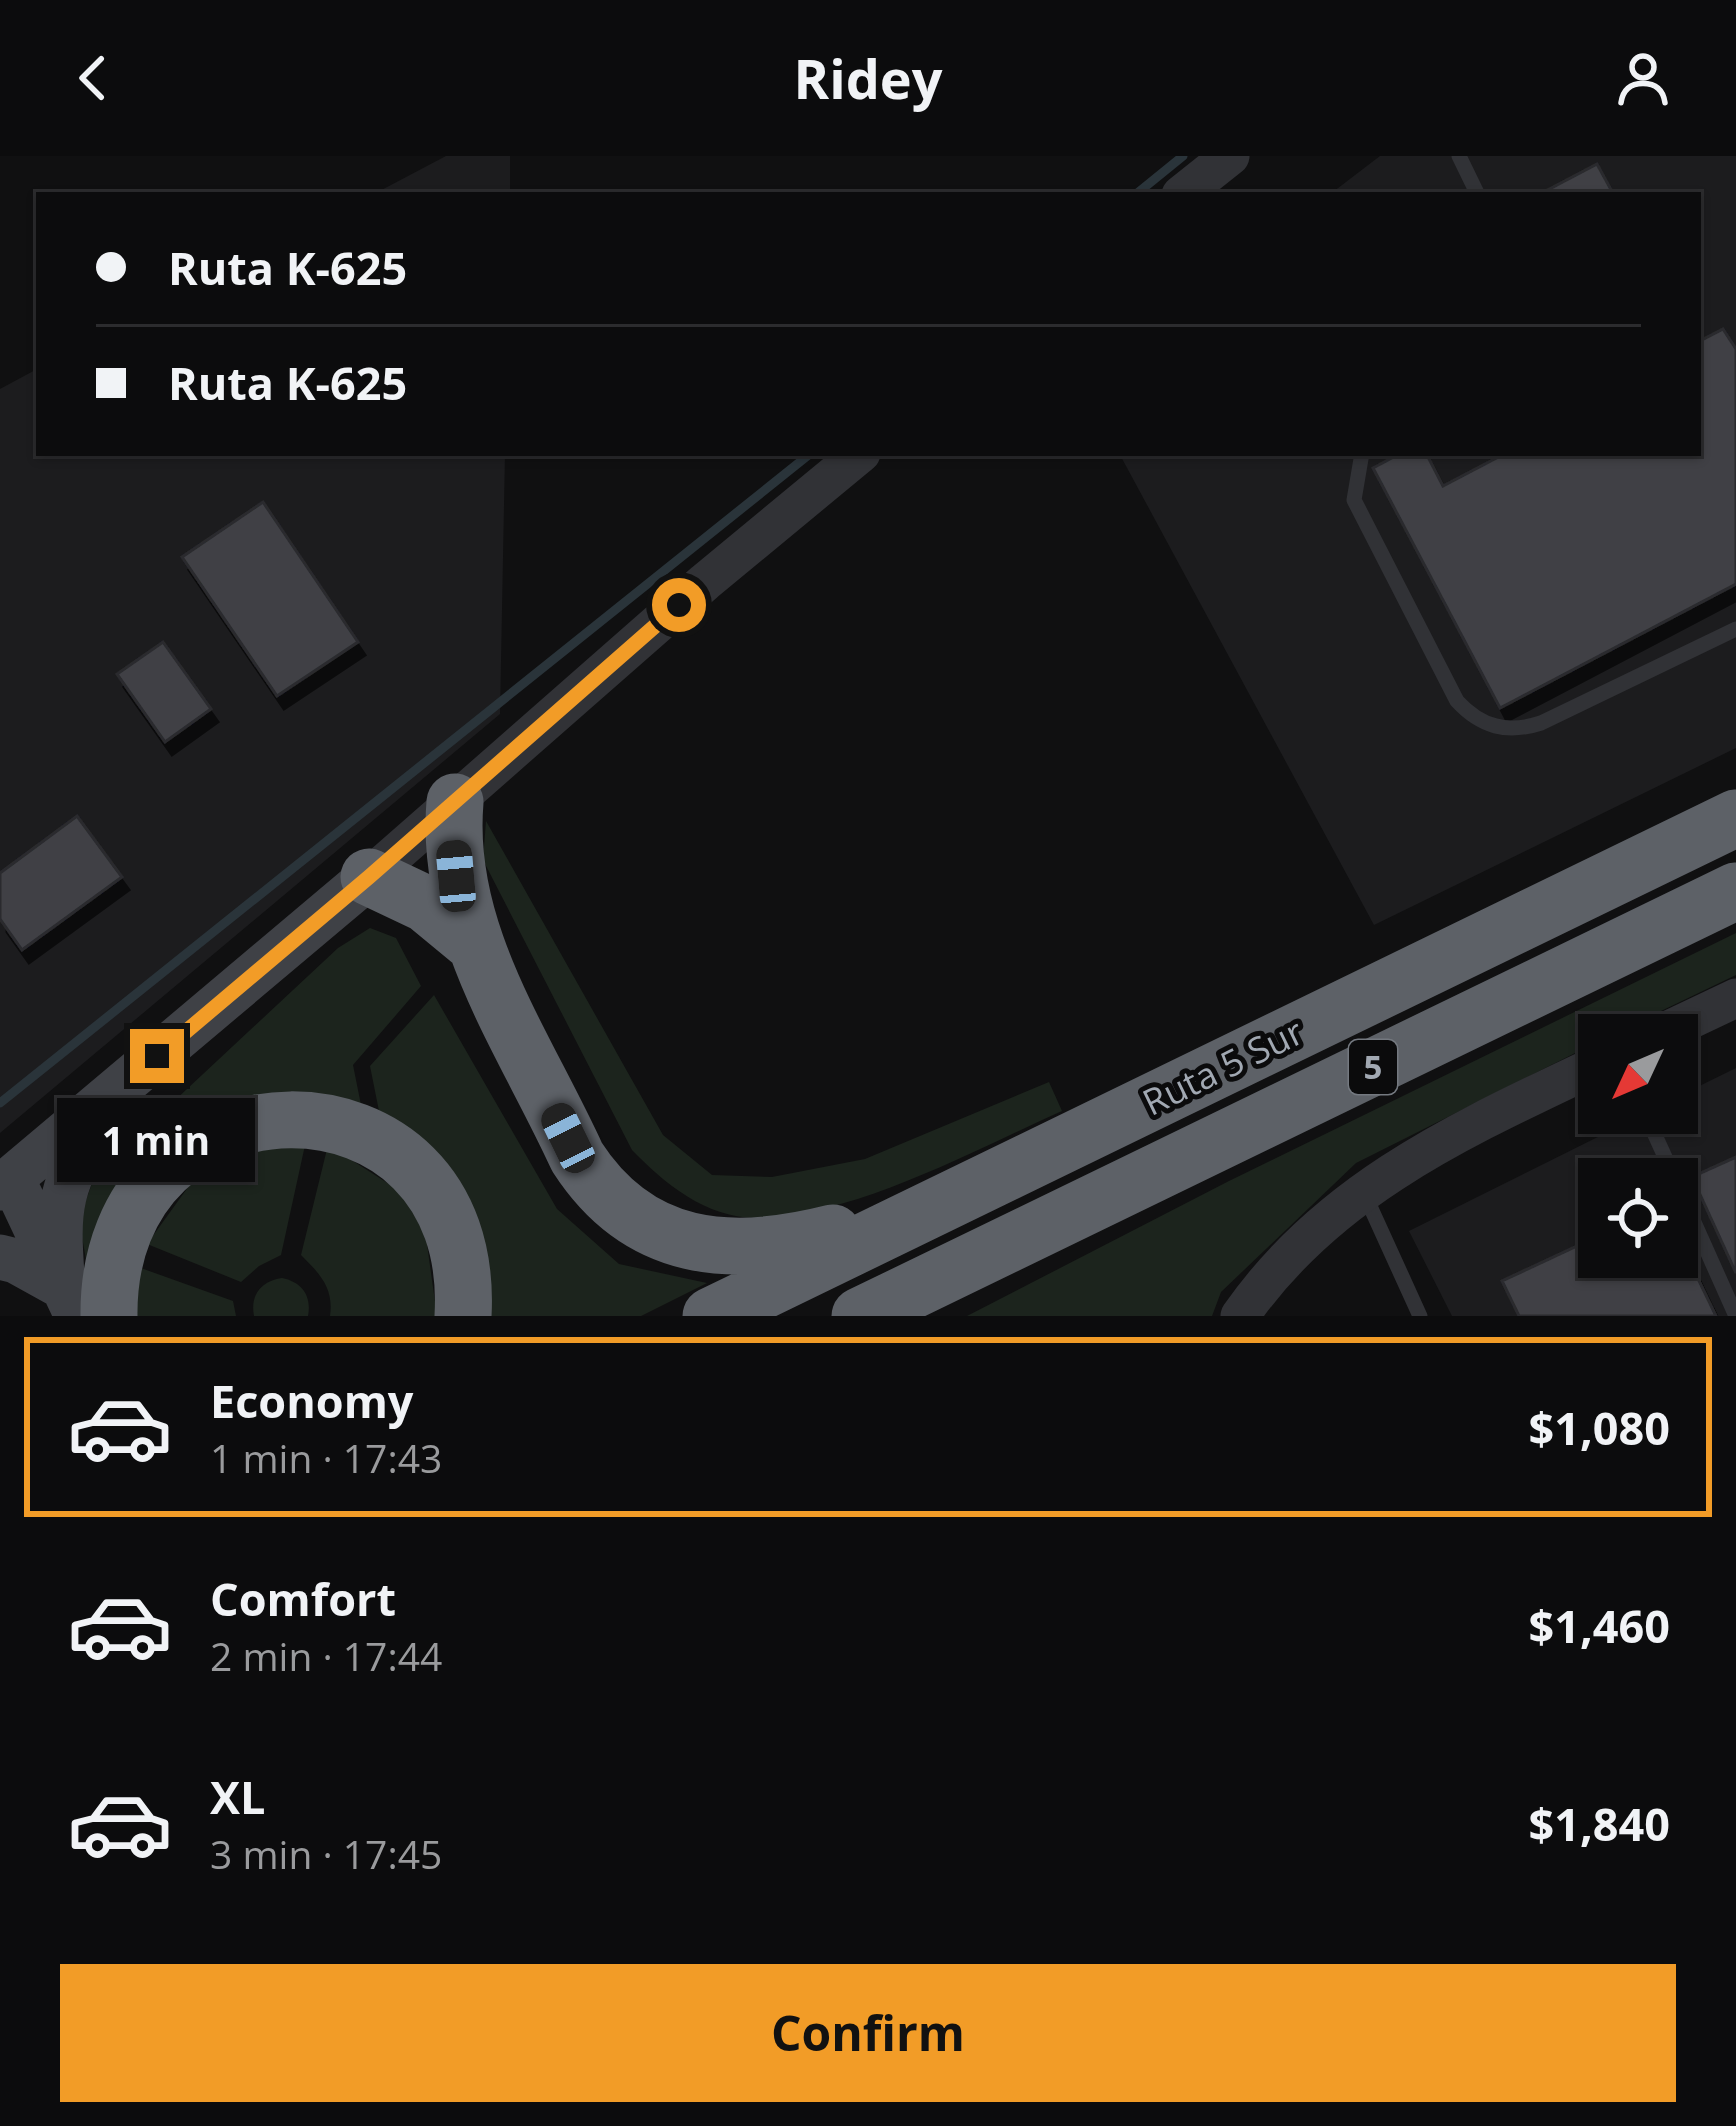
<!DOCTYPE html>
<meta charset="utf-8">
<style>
:root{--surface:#0c0c0d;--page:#151516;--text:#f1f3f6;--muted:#9a9b9d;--line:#2c2c2e;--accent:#f29c27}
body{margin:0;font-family:"Open Sans",sans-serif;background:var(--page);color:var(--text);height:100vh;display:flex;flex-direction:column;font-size:45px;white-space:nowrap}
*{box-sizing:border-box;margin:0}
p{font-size:39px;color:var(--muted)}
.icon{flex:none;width:66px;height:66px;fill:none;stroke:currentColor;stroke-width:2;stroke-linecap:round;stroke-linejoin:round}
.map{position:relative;height:1160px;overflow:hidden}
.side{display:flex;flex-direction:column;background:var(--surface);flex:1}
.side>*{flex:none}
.guide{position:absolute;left:36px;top:36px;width:1665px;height:264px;border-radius:0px;box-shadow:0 3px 9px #0004,0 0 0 3px var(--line);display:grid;align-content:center;height:264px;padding:0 60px;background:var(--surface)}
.needle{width:78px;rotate:226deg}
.fabs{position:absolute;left:1578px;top:858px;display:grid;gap:24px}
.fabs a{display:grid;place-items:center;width:120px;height:120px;border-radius:0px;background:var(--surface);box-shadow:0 3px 9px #0004,0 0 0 3px var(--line);font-size:60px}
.end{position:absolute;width:54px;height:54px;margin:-27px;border:15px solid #f29c27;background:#111;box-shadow:0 0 0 6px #111}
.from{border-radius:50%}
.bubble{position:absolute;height:84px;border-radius:0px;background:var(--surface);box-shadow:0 3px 9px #0004,0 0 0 3px var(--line);font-size:39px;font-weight:700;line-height:84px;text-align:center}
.car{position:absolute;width:36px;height:72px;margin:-36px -18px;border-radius:15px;box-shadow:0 0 9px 3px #0007;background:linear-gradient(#222 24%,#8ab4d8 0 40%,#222 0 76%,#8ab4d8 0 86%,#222 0)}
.guide b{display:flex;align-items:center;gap:42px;height:114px;font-size:45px}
.guide b+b{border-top:3px solid var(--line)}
.guide i{width:30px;height:30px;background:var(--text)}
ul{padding:21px 0 0;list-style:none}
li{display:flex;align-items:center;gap:36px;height:180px;margin:0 24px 18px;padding:0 36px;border:6px solid transparent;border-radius:0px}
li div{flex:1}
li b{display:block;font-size:45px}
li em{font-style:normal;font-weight:700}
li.current{border-color:var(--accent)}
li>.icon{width:108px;height:108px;stroke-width:1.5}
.button{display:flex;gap:24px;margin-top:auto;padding:24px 60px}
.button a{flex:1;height:138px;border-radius:0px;background:var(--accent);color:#111;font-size:48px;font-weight:700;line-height:138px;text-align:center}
header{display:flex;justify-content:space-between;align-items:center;height:156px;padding:0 60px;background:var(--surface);font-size:54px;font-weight:700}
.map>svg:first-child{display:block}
.built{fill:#1c1c1e;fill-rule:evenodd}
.green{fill:#1c241d}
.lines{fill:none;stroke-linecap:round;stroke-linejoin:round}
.stream{stroke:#2a343a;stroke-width:9}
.building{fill:#3f4045;stroke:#2a2a2d;stroke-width:3;filter:url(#shadow)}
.service{stroke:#313236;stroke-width:15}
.tertiary{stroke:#313236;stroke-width:39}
.secondary{stroke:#3f4146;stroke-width:45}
.motorway{stroke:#5d6167;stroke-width:57}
.route{stroke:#f29c27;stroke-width:15}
.labels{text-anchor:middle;stroke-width:10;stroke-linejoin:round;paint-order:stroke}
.shield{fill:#0b0b0c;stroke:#747980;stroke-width:3}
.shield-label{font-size:33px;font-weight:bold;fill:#a1a8b2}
.street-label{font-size:36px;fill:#a1a8b2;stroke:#0b0b0c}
</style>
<header><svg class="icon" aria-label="back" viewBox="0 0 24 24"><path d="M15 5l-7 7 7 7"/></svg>Ridey<svg class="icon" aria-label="person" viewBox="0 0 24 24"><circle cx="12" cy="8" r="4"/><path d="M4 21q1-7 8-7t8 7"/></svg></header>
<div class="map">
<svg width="1736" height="1160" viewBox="0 0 1736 1160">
<defs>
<filter id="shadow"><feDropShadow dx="7" dy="13" stdDeviation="0" flood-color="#0009"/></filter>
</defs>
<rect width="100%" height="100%" fill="#101011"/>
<path class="built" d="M446,0H510V39H372Z
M1380,0H1736V592L1374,769L1119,297H1698V39H1329Z
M39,212V297H505L500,558L0,977V233Z
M1736,912V1160H1452L1409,1075L1646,957H1677V941ZM1599,1023H1677V1101H1599Z"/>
<path class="green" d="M486,665L663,979L712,1019L772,1021L865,1003L1049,926L1062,955C972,995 857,1059 759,1062C707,1063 665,1028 632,994L483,704Z
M370,772L396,782L421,830L353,909L363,959L252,949L90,1126L79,1064L95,1019L338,792Z
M1736,777V819L1611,879H1599V885L1356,1007L1221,1136L1212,1160H967L1229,1025Z
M434,839L557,1053L619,1108L707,1127L641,1160H486L489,1121L465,1061L382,970L370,910Z
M307,980L281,1099L259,1110L241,1126L147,1088L212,998Z
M328,989L403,1037L425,1074L437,1160H330C334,1132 320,1118 301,1099Z
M138,1111L233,1145L236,1160H127Z
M282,1122C302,1126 312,1140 308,1160H254C250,1139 261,1125 282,1122Z"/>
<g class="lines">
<path class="stream" d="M1135,39L1183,0
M0,947L811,297"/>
</g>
<path class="building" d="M1597,8L1614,39H1538Z
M1723,173L1736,193V428L1500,552L1373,312L1401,297H1426L1443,330L1506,297H1698V186Z
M263,346L358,486L277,540L182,401Z
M163,486L211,553L165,586L117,518Z
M77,660L122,721L22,794L0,763V717Z
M1736,1001V1117L1692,1021Z
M1599,1052V1101H1677V1079L1716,1160H1519L1502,1125L1596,1081L1585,1059Z"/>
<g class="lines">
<path class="service" d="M1459,0L1478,39
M1362,297L1354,344L1457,545C1481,571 1507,578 1541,567L1736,473
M1645,957L1675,1023
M1677,1028L1736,1160
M1364,1037L1420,1160"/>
<path class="tertiary" d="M1181,39L1230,0
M369,721L705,426L861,297
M1658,879L1736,842
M1240,1160C1329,1032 1463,973 1599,908"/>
<path class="secondary" d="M12,1022L77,1160
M0,1032L369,721
M0,1101L16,1105L63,1131
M63,1131C56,1046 59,1032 104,959"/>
<path class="motorway" d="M455,646C444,777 525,887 577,1001C639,1097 730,1103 833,1077
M369,721L426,748L472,786
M109,1160C106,901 478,896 463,1160
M711,1160L1736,662
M860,1160L1736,735"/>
</g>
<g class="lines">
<path class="route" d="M157,900L369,721L679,449"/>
</g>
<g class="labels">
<rect class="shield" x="1349" y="884" width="48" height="54" rx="9"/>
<g class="shield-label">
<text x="1373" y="923">5</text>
</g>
<g class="street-label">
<text transform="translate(1223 911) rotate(-26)" y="13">Ruta 5 Sur</text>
</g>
</g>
</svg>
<div class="fabs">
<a><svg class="needle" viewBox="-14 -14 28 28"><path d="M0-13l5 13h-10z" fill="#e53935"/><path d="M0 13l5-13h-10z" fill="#9a9b9d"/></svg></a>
<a><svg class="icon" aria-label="locate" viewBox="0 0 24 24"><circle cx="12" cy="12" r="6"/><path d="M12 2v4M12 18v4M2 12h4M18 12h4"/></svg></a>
</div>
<i class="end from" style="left:679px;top:449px"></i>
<i class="end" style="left:157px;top:900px"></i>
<div class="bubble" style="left:57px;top:942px;width:198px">1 min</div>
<i class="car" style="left:456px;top:720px;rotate:355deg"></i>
<i class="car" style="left:568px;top:982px;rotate:334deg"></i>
<div class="guide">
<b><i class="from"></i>Ruta K-625</b>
<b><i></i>Ruta K-625</b>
</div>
</div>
<section class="side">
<ul>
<li class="current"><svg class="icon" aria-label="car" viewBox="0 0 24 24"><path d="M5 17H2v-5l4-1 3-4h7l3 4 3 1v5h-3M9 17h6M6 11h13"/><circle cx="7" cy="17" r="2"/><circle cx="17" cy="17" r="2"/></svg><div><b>Economy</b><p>1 min · 17:43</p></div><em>$1,080</em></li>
<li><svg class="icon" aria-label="car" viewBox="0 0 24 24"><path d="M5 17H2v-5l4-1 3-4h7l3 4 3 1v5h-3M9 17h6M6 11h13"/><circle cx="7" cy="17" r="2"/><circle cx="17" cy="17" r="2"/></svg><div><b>Comfort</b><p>2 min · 17:44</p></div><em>$1,460</em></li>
<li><svg class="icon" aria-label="car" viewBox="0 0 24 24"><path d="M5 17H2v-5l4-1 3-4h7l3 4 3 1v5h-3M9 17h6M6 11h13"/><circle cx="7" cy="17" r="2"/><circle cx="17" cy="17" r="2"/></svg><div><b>XL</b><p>3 min · 17:45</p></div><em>$1,840</em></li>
</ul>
<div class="button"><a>Confirm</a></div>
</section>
